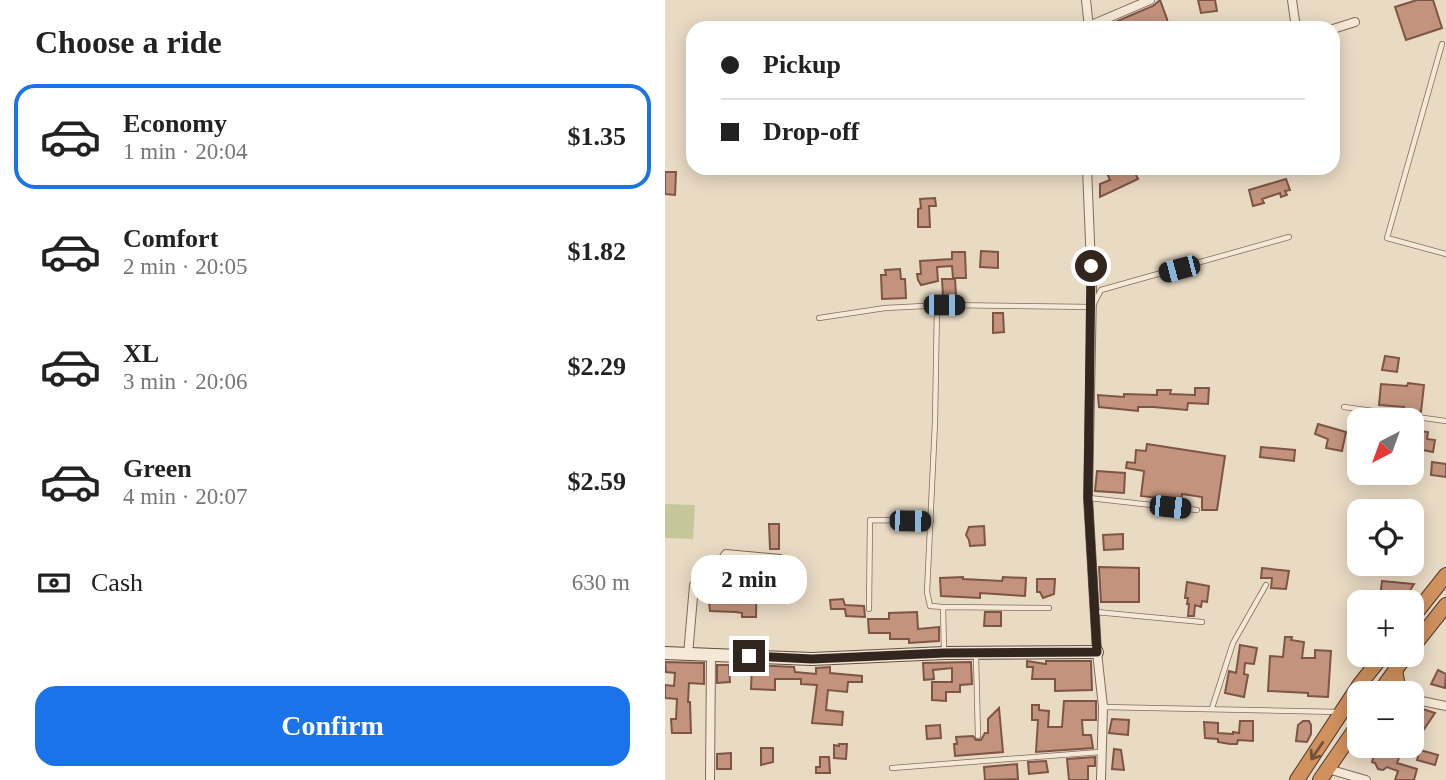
<!DOCTYPE html>
<meta charset="utf-8">
<style>
:root{--surface:#fff;--page:#f2f2f2;--text:#222;--muted:#767676;--line:#e0e0e0;--accent:#1a73e8}
body{margin:0;font-family:Georgia,serif;background:var(--page);color:var(--text);height:100vh;display:flex;flex-direction:column;font-size:26px;white-space:nowrap}
*{box-sizing:border-box;margin:0}
p{font-size:23px;color:var(--muted)}
.icon{flex:none;width:38px;height:38px;fill:none;stroke:currentColor;stroke-width:2;stroke-linecap:round;stroke-linejoin:round}
.map{position:relative;flex:1;overflow:hidden}
.drawer{display:flex;flex-direction:column;background:var(--surface);width:665px}
.drawer>*{flex:none}
.banner{position:absolute;left:21px;top:21px;width:654px;height:154px;border-radius:21px;box-shadow:0 4px 18px #0003;display:grid;align-content:center;height:154px;padding:0 35px;background:var(--surface)}
.needle{width:46px;rotate:221deg}
.tools{position:absolute;left:682px;top:408px;display:grid;gap:14px}
.tools a{display:grid;place-items:center;width:77px;height:77px;border-radius:14px;background:var(--surface);box-shadow:0 4px 18px #0003;font-size:35px}
.end{position:absolute;width:32px;height:32px;margin:-16px;border:9px solid #33261f;background:#fff;box-shadow:0 0 0 4px #fff}
.from{border-radius:50%}
.bubble{position:absolute;height:49px;border-radius:21px;background:var(--surface);box-shadow:0 4px 18px #0003;font-size:23px;font-weight:600;line-height:49px;text-align:center}
.car{position:absolute;width:21px;height:42px;margin:-21px -10px;border-radius:9px;box-shadow:0 0 5px 2px #0007;background:linear-gradient(#222 24%,#8ab4d8 0 40%,#222 0 76%,#8ab4d8 0 86%,#222 0)}
.banner b{display:flex;align-items:center;gap:24px;height:66px;font-size:26px}
.banner b+b{border-top:2px solid var(--line)}
.banner i{width:18px;height:18px;background:var(--text)}
ul{padding:0;list-style:none}
li{display:flex;align-items:center;gap:21px;height:105px;margin:0 14px 10px;padding:0 21px;border:4px solid transparent;border-radius:21px}
li div{flex:1}
li b{display:block;font-size:26px}
li em{font-style:normal;font-weight:600}
li.selected{border-color:var(--accent)}
li>.icon{width:63px;height:63px;stroke-width:1.5}
h2{padding:0 35px;font-size:32px;line-height:84px}
.pay{display:flex;align-items:center;gap:18px;height:77px;padding:0 35px;font-size:26px}
.pay p{margin-inline-start:auto}
.button{display:flex;gap:14px;margin-top:auto;padding:14px 35px}
.button a{flex:1;height:80px;border-radius:21px;background:var(--accent);color:#fff;font-size:28px;font-weight:600;line-height:80px;text-align:center}
main{display:flex;flex:1;min-height:0}
.map>svg:first-child{display:block}
.green{fill:#c5c699}
.building{fill:#c3937d;stroke:#7e5545;stroke-width:2}
.lines{fill:none;stroke-linecap:round;stroke-linejoin:round}
.lane-casing{stroke:#816c5c;stroke-width:6}
.street-casing{stroke:#816c5c;stroke-width:10}
.secondary-casing{stroke:#634e3f;stroke-width:14}
.highway-casing{stroke:#503b30;stroke-width:16}
.lane{stroke:#f5e8d6;stroke-width:4.5}
.street{stroke:#f5e8d6;stroke-width:8}
.secondary{stroke:#f5e8d6;stroke-width:12}
.highway{stroke:#d0915d;stroke-width:14}
.oneway{stroke:#725138}
.route{stroke:#33261f;stroke-width:9}
</style>
<main>
<section class="drawer">
<h2>Choose a ride</h2>
<ul>
<li class="selected"><svg class="icon" aria-label="car" viewBox="0 0 24 24"><path d="M5 17H2v-5l4-1 3-4h7l3 4 3 1v5h-3M9 17h6M6 11h13"/><circle cx="7" cy="17" r="2"/><circle cx="17" cy="17" r="2"/></svg><div><b>Economy</b><p>1 min · 20:04</p></div><em>$1.35</em></li>
<li><svg class="icon" aria-label="car" viewBox="0 0 24 24"><path d="M5 17H2v-5l4-1 3-4h7l3 4 3 1v5h-3M9 17h6M6 11h13"/><circle cx="7" cy="17" r="2"/><circle cx="17" cy="17" r="2"/></svg><div><b>Comfort</b><p>2 min · 20:05</p></div><em>$1.82</em></li>
<li><svg class="icon" aria-label="car" viewBox="0 0 24 24"><path d="M5 17H2v-5l4-1 3-4h7l3 4 3 1v5h-3M9 17h6M6 11h13"/><circle cx="7" cy="17" r="2"/><circle cx="17" cy="17" r="2"/></svg><div><b>XL</b><p>3 min · 20:06</p></div><em>$2.29</em></li>
<li><svg class="icon" aria-label="car" viewBox="0 0 24 24"><path d="M5 17H2v-5l4-1 3-4h7l3 4 3 1v5h-3M9 17h6M6 11h13"/><circle cx="7" cy="17" r="2"/><circle cx="17" cy="17" r="2"/></svg><div><b>Green</b><p>4 min · 20:07</p></div><em>$2.59</em></li>
</ul>
<div class="pay"><svg class="icon" aria-label="cash" viewBox="0 0 24 24"><path d="M3 7h18v10H3z"/><circle cx="12" cy="12" r="2"/></svg>Cash<p>630 m</p></div>
<div class="button"><a>Confirm</a></div>
</section>
<div class="map">
<svg width="781" height="780" viewBox="0 0 781 780">
<rect width="100%" height="100%" fill="#e9dac4"/>
<path class="green" d="M0,504L30,505L28,539L0,538Z"/>
<path class="building" d="M495,0L502,19L503,28H444L443,25L488,6Z
M533,0H550L552,11L536,13Z
M752,0H768L777,28L741,40L730,7Z
M447,168H468L473,179L435,197V184L445,180L441,171Z
M0,172H11L10,195L0,194Z
M621,179L625,190L620,191L622,195L616,197L615,193L597,199L599,203L588,206L584,190Z
M270,198L271,206H264L265,227H253V209L256,208L255,199Z
M316,251L333,252V268L315,267Z
M287,252H300L301,278H288L287,266L272,267L273,281L256,285L253,280L252,274H256L255,261L287,259Z
M235,269L236,279H240L241,298L217,299L216,275H221L220,270Z
M277,279H290L291,296H278Z
M328,313H338L339,332L328,333Z
M720,356L734,358L732,372L717,370Z
M743,383L759,385L756,412L739,409V407L714,405L716,384L742,386Z
M530,388H544L543,404L523,403L522,410L488,407H473V411L434,407L433,395L459,397V394L492,395V390H506L505,394L530,395Z
M653,424L681,432L677,451L661,448L663,439L650,434Z
M748,430L763,432L762,439L770,440L768,452L752,449L753,446L747,445Z
M482,444L560,456L552,510H537V497L517,494L516,501L476,496L479,471L461,468L462,462L470,463L471,450L481,451Z
M596,447L630,450L629,461L595,457Z
M767,462L781,464V477L766,475Z
M432,471L460,473L459,493L430,491Z
M104,524H114V549H105Z
M319,526L320,545L305,546L304,540L301,535L304,527Z
M458,534V549L439,550L438,535Z
M67,563H92L91,617H77V613L71,612L45,611L42,586L59,587V580H65Z
M434,567L474,568V602H436Z
M597,568L624,571L621,589L606,588L607,578H596Z
M298,577V579L337,581L338,577L361,578L360,596L315,593V598L276,596L275,578Z
M372,579H390L389,594L378,598L375,592H372Z
M717,581L749,584L739,600L715,597Z
M522,582L544,586L542,602L537,601L536,607L530,605L529,616H523L524,604H522L523,598H520Z
M178,599L180,605L199,606L200,617L181,616L180,609H166L165,600Z
M252,612L253,629L274,627V641L244,643V639H225V633H204L203,619H224V613Z
M320,612H336V626H319Z
M620,637H627L626,640L639,642L637,658H650V650L666,651L663,697L643,696V693L603,691L605,656L618,657Z
M575,645L592,648L589,664L580,663L579,674L583,675L579,697L560,693L564,671L571,673Z
M362,661L381,664V661H426L427,690L390,691V679H367L368,667H362Z
M0,662L39,663V684L24,683L23,702H25L26,733H7L6,719H11L12,699L0,698V685L9,686L10,673L1,672Z
M306,662L307,684L295,685V692H281V701L267,700V682H287V668L268,670L269,679L259,680L258,663Z
M52,665H64L65,682L52,683Z
M87,665L129,667L130,672L151,674V668L165,667V673L197,676V682H183L182,692L163,690L161,710L178,712L177,725L147,723L152,685L136,684V679H110V690L86,689Z
M773,670L781,674L780,688L766,684Z
M399,701H431V720H417L418,735H426L428,748L371,752L373,720H367V705H374V710L384,711L383,727H397Z
M752,707L770,713L755,735L747,729V714Z
M334,708L338,752L290,756L289,744H292L291,737L308,736L311,740H316L320,733H323V719Z
M447,719L464,720L463,735L444,733Z
M575,721H588V741L573,740L572,744H565L553,742V739L540,738L539,722L553,723V733L568,734V732L574,733Z
M638,721H644L646,725V734L642,742L631,741L633,725Z
M275,725L276,738L262,739L261,726Z
M174,744H182L181,759L169,758V745L174,746Z
M690,746H724L737,750L732,763L752,769L749,780H730L733,771L722,767L718,770L713,769L710,763L707,762L709,755L689,748Z
M96,748H108V762L96,765Z
M449,749L456,750L459,770L447,769Z
M755,750L773,755L770,765L752,760Z
M66,753V769H52V754Z
M155,757H164L165,773H151V767H155Z
M430,757V766H423V780H404L402,759Z
M381,761L383,772L364,774L363,762Z
M352,764L353,779L320,780L319,767Z"/>
<g class="lines">
<defs>
<path id="lane" d="M777,44L722,238L781,254
M272,306L270,422L262,592L265,606L278,607L279,650
M154,318L220,308L279,305L427,307L436,290L624,237
M679,407L781,421
M424,498L532,510
M278,607L384,608
M204,609L205,520L266,521
M431,612L537,622
M311,656L313,736
M438,707L674,712
M547,708L568,643L601,585
M227,768L435,752"/>
<path id="street" d="M421,0L424,28
M627,0L631,28
M424,26L485,0
M668,29L690,22
M422,168L427,291L423,497L432,652L438,707L436,780
M23,655L29,585L40,571L52,568L61,554L115,559
M747,699L781,706
M663,769L701,780
M45,780L46,655"/>
<path id="secondary" d="M0,653L147,659L279,653L432,652"/>
<path id="highway" d="M747,618L781,575
M747,648L781,605
M730,670L733,686L738,693
M714,693L742,654
M632,780L695,684L719,654
M655,780L695,722"/>
</defs>
<use href="#lane" class="lane-casing"/>
<use href="#street" class="street-casing"/>
<use href="#secondary" class="secondary-casing"/>
<use href="#highway" class="highway-casing"/>
<use href="#lane" class="lane"/>
<use href="#street" class="street"/>
<use href="#secondary" class="secondary"/>
<use href="#highway" class="highway"/>
</g>
<defs><path id="oneway-shaft" d="M-6 0H5M1.5-3L5.5 0L1.5 3" fill="none" stroke-width="1.6" stroke-linecap="round" stroke-linejoin="round" transform="scale(1.75)"/></defs>
<use class="oneway" href="#oneway-shaft" transform="translate(652 751) rotate(124)"/>
<g class="lines">
<path class="route" d="M84,656L147,659L279,653L432,652L423,498L426,266"/>
</g>
</svg>
<div class="tools">
<a><svg class="needle" viewBox="-14 -14 28 28"><path d="M0-13l5 13h-10z" fill="#e53935"/><path d="M0 13l5-13h-10z" fill="#767676"/></svg></a>
<a><svg class="icon" aria-label="locate" viewBox="0 0 24 24"><circle cx="12" cy="12" r="6"/><path d="M12 2v4M12 18v4M2 12h4M18 12h4"/></svg></a>
<a>+</a>
<a>−</a>
</div>
<i class="end from" style="left:426px;top:266px"></i>
<i class="end" style="left:84px;top:656px"></i>
<div class="bubble" style="left:26px;top:555px;width:116px">2 min</div>
<i class="car" style="left:514px;top:269px;rotate:255deg"></i>
<i class="car" style="left:279px;top:305px;rotate:90deg"></i>
<i class="car" style="left:505px;top:507px;rotate:96deg"></i>
<i class="car" style="left:245px;top:521px;rotate:91deg"></i>
<div class="banner">
<b><i class="from"></i>Pickup</b>
<b><i></i>Drop-off</b>
</div>
</div>
</main>
